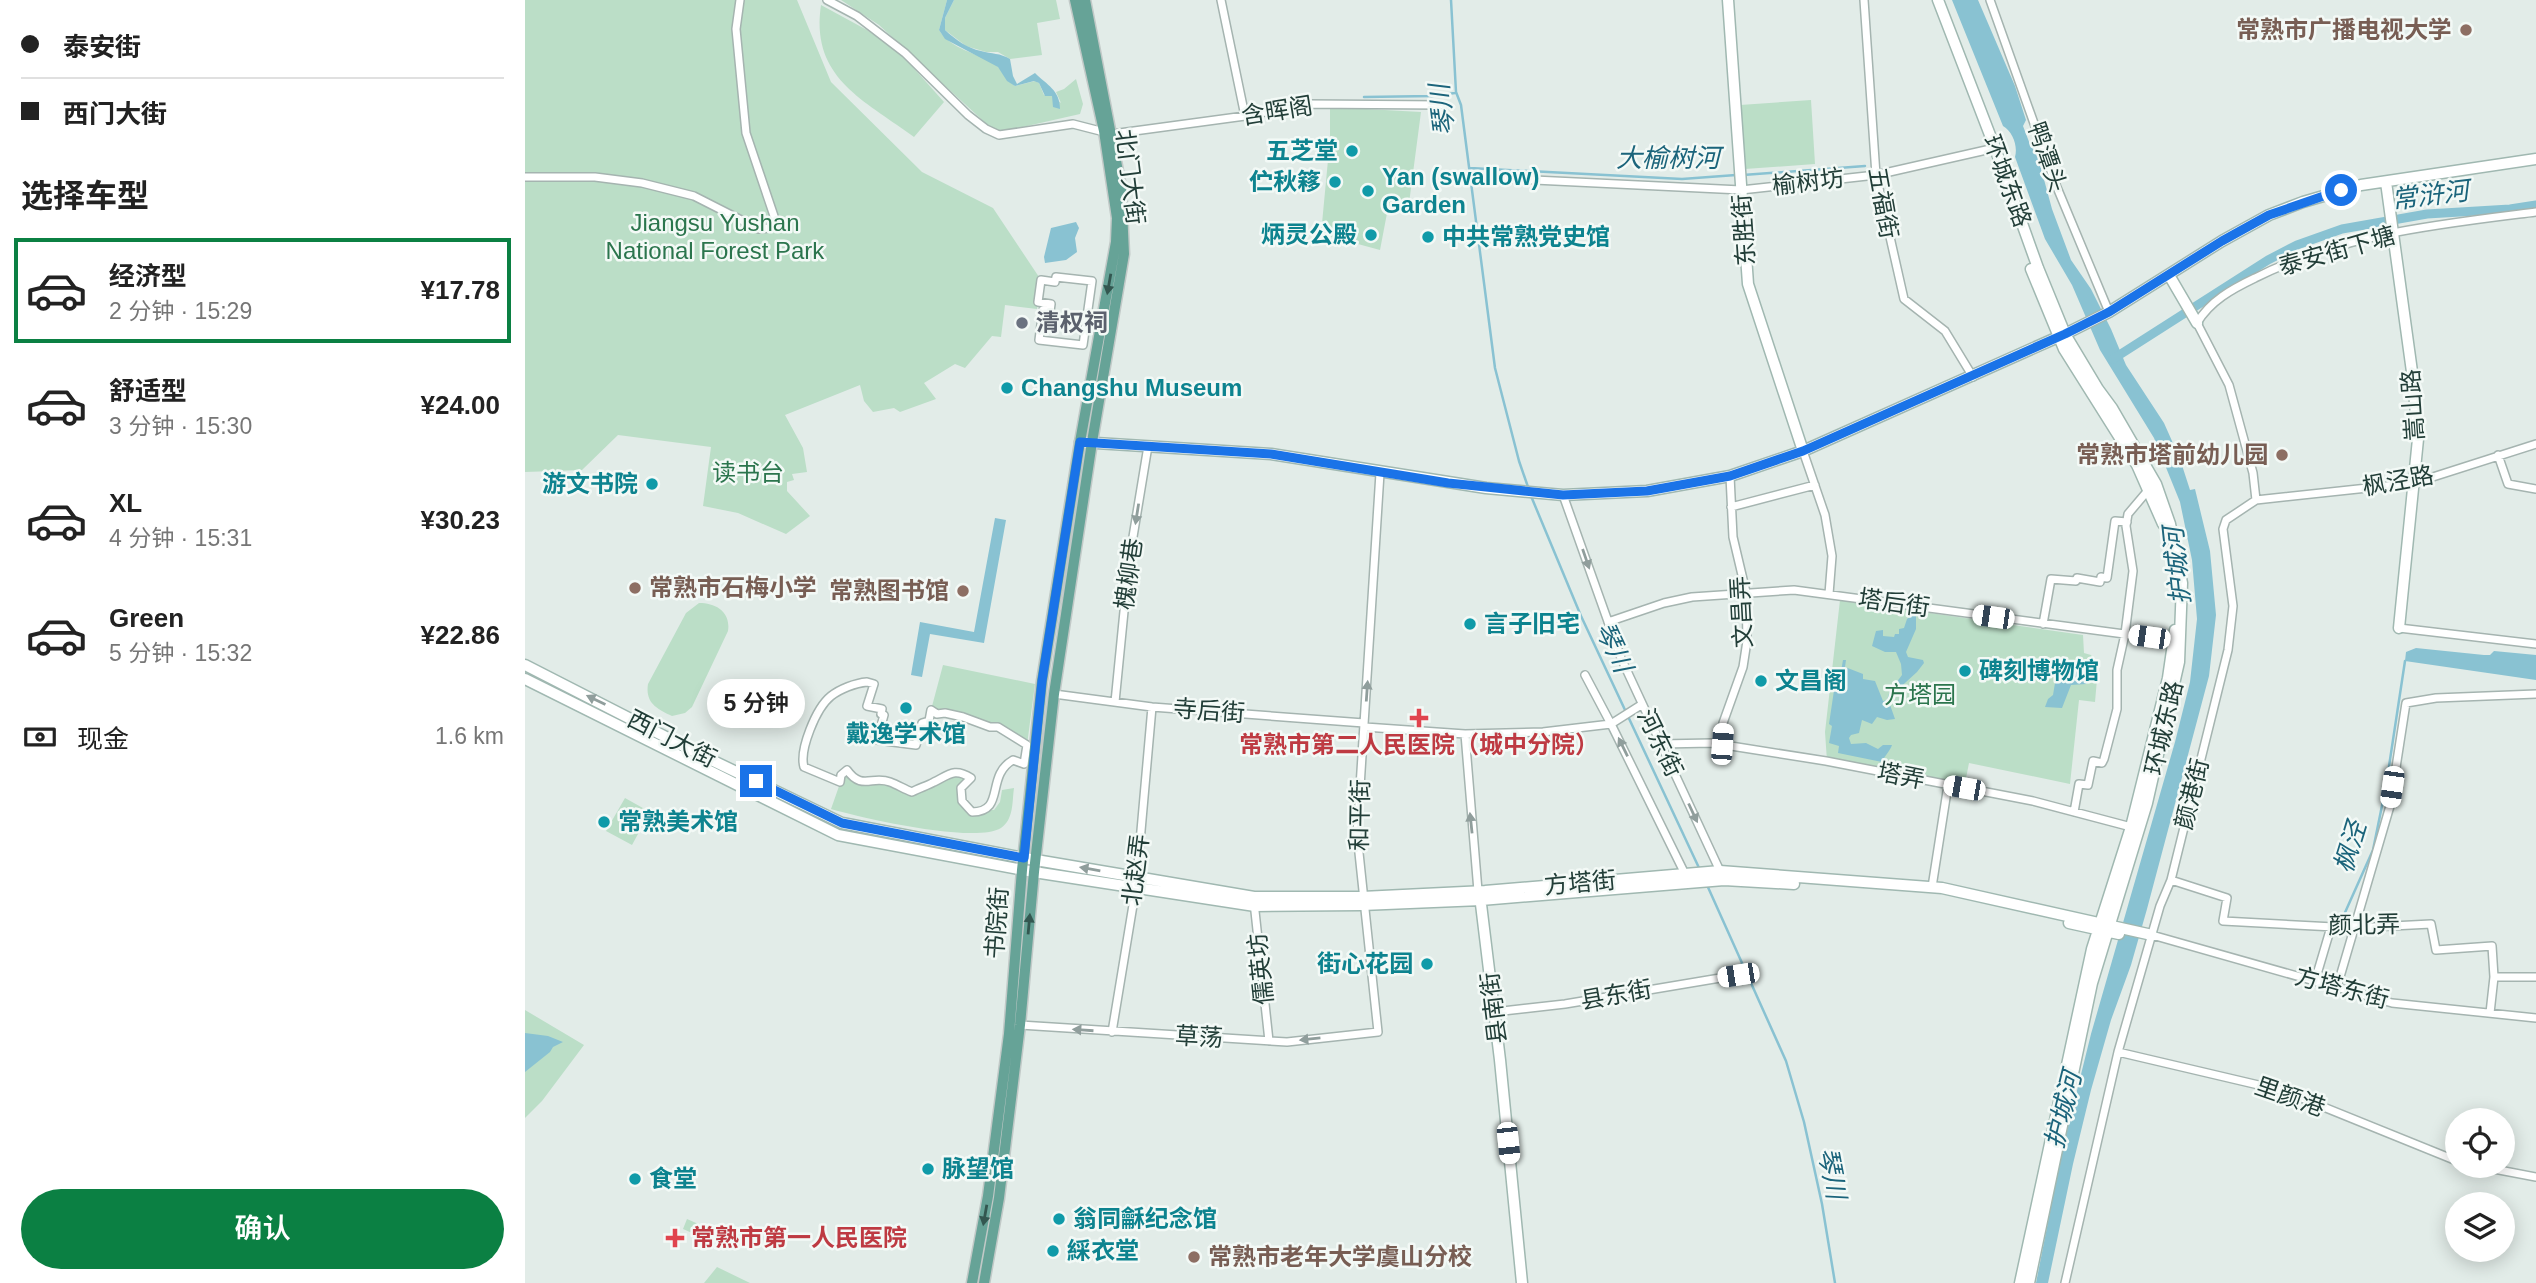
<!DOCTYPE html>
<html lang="zh">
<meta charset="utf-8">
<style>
:root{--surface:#fff;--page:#f2f2f2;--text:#222;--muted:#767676;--line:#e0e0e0;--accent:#0b8043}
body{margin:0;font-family:Helvetica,"Noto Sans SC",sans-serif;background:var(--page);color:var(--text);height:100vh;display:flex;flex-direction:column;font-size:26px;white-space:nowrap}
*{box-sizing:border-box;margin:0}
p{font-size:23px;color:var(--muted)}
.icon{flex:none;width:38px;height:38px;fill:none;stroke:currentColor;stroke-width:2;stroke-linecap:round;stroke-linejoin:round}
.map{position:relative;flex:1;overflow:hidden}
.drawer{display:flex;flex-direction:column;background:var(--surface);width:525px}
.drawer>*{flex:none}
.banner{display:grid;align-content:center;height:154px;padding:0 21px;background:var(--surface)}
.controls{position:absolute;left:1920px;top:1108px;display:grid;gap:14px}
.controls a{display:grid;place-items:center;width:70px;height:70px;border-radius:50%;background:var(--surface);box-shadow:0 4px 18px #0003;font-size:35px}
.end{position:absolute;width:32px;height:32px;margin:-16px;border:9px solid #1a73e8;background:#fff;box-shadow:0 0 0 4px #fff}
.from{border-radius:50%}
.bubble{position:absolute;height:49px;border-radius:24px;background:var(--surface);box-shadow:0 4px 18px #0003;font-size:23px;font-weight:600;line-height:49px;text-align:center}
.car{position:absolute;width:21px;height:42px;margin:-21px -10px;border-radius:9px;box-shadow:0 0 5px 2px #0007;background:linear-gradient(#fff 24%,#345 0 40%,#fff 0 76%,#345 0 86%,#fff 0)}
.banner b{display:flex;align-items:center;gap:24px;height:66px;font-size:26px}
.banner b+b{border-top:2px solid var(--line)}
.banner i{width:18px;height:18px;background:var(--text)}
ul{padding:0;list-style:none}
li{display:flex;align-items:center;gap:21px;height:105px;margin:0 14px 10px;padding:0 7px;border:4px solid transparent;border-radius:0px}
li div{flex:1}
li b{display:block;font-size:26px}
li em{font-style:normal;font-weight:600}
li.on{border-color:var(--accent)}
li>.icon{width:63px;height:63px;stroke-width:1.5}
h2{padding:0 21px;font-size:32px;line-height:84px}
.pay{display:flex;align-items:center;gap:18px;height:77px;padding:0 21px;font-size:26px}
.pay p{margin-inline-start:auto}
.action{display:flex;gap:14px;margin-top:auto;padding:14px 21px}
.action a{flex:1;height:80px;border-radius:42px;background:var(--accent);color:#fff;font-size:28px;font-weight:600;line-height:80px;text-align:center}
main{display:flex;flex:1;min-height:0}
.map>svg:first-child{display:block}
.green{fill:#bbdec7}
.water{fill:#89c2d2}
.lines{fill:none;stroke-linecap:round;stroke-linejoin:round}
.stream{stroke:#89c2d2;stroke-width:2.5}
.canal{stroke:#89c2d2;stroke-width:9}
.street-casing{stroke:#a5b4b0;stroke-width:10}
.secondary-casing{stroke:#a0b8b1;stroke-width:13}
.primary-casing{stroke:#c1c9c7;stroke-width:13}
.street{stroke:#fff;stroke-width:7}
.secondary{stroke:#fff;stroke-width:10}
.primary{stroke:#66a397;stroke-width:10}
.oneway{fill:#335750}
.oneway2{fill:#909e9c}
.route{stroke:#1a73e8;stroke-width:9}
.education-dot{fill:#8d6e63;stroke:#f3f9f6;stroke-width:2.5}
.culture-dot{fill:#0f9aa8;stroke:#f3f9f6;stroke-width:2.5}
.worship-dot{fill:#6b7280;stroke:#f3f9f6;stroke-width:2.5}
.health-dot{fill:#e0444e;stroke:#f3f9f6;stroke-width:2.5}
.labels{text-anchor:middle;stroke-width:5;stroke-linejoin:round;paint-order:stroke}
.education-label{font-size:24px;font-weight:bold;fill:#785e54;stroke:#f3f9f6;text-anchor:end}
.street-label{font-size:24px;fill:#223e38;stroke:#f3f9f6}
.culture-label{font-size:24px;font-weight:bold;fill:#0d838f;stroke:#f3f9f6;text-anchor:start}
.park-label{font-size:24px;fill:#2b754d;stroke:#f3f9f6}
.worship-label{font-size:24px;font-weight:bold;fill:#5b616d;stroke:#f3f9f6;text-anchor:start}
.health-label{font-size:24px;font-weight:bold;fill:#be3a42;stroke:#f3f9f6}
.water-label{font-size:26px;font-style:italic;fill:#1b647b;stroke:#f3f9f6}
</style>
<main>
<section class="drawer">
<div class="banner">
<b><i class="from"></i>泰安街</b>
<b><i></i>西门大街</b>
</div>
<h2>选择车型</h2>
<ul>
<li class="on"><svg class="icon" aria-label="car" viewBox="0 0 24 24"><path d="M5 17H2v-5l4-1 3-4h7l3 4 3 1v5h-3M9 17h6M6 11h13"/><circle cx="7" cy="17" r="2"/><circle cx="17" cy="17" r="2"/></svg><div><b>经济型</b><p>2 分钟 · 15:29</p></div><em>¥17.78</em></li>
<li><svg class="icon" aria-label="car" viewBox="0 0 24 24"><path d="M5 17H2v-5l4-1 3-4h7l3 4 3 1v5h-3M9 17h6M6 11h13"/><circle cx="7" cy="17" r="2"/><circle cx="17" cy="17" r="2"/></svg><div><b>舒适型</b><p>3 分钟 · 15:30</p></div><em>¥24.00</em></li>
<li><svg class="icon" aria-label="car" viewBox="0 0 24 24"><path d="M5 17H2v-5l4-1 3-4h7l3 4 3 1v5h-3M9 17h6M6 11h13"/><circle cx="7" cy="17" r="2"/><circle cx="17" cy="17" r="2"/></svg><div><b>XL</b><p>4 分钟 · 15:31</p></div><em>¥30.23</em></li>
<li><svg class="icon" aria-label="car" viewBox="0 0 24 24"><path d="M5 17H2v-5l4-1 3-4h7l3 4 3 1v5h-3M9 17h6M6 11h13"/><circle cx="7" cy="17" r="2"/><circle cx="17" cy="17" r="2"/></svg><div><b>Green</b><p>5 分钟 · 15:32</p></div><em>¥22.86</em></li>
</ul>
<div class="pay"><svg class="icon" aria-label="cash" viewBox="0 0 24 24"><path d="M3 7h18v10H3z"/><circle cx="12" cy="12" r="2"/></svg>现金<p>1.6 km</p></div>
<div class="action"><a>确认</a></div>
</section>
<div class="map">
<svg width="2011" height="1283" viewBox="0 0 2011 1283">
<rect width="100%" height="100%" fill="#e2ece8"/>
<path class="green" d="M0,0H272L306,82L397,172L468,208L516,280L512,309L480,305L476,337L467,336L440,368L430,364L399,383L411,399L375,412L369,408L348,412L339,401L335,385L260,415L278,448L282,472L267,474L269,480L262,482V491L285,516L261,534L213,513L178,506L186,447L93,435L57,470L0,472Z
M316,0H422L414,30C426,50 452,52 471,65C479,71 482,80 490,86L510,81L514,83L519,95L527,96L536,103L531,92L539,89L551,79L558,104L555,114L480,131L467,129L354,25Z
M429,0H531L535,19L512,23L517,55L485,59L473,52H461L441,46L420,30V18Z
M296,5L342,30L377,55L419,102L389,137C339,100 285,78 296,5Z
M1286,100L1290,164L1220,169L1215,105Z
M805,107L896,112L883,211L863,208L855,250L796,234L805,139Z
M1315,600L1558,635L1559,653L1566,655L1573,668L1570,702L1554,700L1545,784L1444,763L1439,788L1302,761L1300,732Z
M174,603C191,603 206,612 203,631L167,707L160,713L147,716C132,709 120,703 123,684L161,613Z
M418,665L510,684L502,745L476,731L406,710Z
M319,772L328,777L364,781L387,791L422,773L446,778L436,788L442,808L469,810L475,802L477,790L489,788C487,802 489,819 476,828C450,844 337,818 306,809Z
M100,798L125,812L107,845L81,831Z
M0,1010L59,1045L17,1101L0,1118Z
M162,1219L187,1230L183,1240L158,1229Z
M192,1267L225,1283H179Z"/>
<path class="water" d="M422,0H429L420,18V30C431,40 442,48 456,51C467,54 475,53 485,59L488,76L492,84L510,73C522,85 535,90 535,109L528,107L527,96H520L514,83L509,81L490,86L482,81L473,67L420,39L414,30Z
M1427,0H1453L1490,86L1501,120L1498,126L1506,147L1511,150L1527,209L1546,260L1566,289L1586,329L1601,365L1639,423L1655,459L1665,490L1670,489L1685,551L1691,615L1684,676L1622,909L1606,965L1586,1020L1566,1090L1548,1164L1523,1283H1511L1537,1151L1566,1034L1650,742L1665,682L1672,619L1667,560L1655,502L1629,438L1575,350L1547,285L1520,239L1490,157C1493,146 1488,132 1478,126Z
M551,222L554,228L550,238L552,252L541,260L520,263L519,257L526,228Z
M470,518L481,520L459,643L405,634L397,677L386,675L395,622L449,632Z
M1388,614L1391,616V629L1381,652L1383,657L1398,660L1399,663L1392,672L1369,693L1364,702L1370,719L1362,720L1352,717L1347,724L1337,720L1334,733L1326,735L1324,738L1326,744L1341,743L1353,749L1358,745H1367C1365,751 1360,755 1357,762L1313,753L1314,746L1304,743L1307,726L1304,724L1311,677H1315L1318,660H1321L1320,667L1338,674V679L1350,681L1358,701L1362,700L1365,691L1377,675L1376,664L1371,652H1360L1347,646L1351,631L1358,630V636L1369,637L1370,634H1374V629L1379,628L1382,619Z
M1891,648L1959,655H1965L1969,651L2011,655V680L1880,661L1881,652Z
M1540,661L1564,666L1565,671L1561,684L1546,685L1537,708L1520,707L1523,699L1528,695L1531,677L1537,662Z
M0,1033L23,1036L38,1042L28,1047L25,1052L0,1072Z"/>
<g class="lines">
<path class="stream" d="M926,0L931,92L936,105L970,368L994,461L1003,487
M839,97L907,96L930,93
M945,168L1157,179L1211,175
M1218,175L1340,166
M1006,496L1056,616L1175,870
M1182,885L1261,1061L1279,1122L1297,1204L1310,1283
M1818,917L1848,850L1861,786L1880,661"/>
<path class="canal" d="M1588,359L1743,260L1772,245L1817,229L1902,214L1985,209L2011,205"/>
<defs>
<path id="street" d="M302,0L332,16L380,53L443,115L461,129L474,135L548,124L587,134L720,116L781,104L918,105
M696,0L720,116
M1339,0L1351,175L1379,299L1420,331L1448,377
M1465,0L1531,185L1584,312
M0,177H70L117,183L169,196L234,229L245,228L250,219L221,133L211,29L215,0
M967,178L1216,190L1351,175L1470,148
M531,277L567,281L558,345L514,340L518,310L525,311L526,304L513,302L516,280L530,282Z
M1278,451L1300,515L1307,556L1304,594
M1973,455L1983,484L2011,489
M1038,495L1096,658L1195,871
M1731,500L1889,483L2011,444
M1206,507L1290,485
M1083,622L1139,603L1167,597L1269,590L1652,641
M1518,624L1526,579L1551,581L1552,578L1575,582L1576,577L1582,578L1590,521L1602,522
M1874,628L2011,644
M1060,675L1086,724L1160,874
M342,682L349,684L342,706L357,709L356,714L359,715L352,740L391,745L397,723L404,721L406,710L412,714L420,713L438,717L465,727H473L502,745L499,764L488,760C460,776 481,812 447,812L437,801L436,788L446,778C430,768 425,774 409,782C402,786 394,788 387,792C379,789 373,785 365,782C347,775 337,791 322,770L316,775L315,782L279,767C274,750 291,708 306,696C315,689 330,683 342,682Z
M529,694L627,707L839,723
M590,702L604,561L623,446
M840,727L940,734L1018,732L1086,724L1116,705
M940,734L953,891
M1136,744L1187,743L1301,761L1508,801L1610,828
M1197,744L1198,723L1218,667L1222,641L1221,592L1208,537L1205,476
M1549,812L1554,784L1563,785L1568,761L1577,763L1579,759L1592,709V670L1600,634L1608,571L1601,526L1603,514L1625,488
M1646,880L1702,898L1698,921L1828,928L1906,924L1911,950L1967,946L1969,977H2011
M1407,887L1423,785
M729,902L744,1041
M1627,935L1867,1003L2011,1018
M1790,981L1806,927
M1812,987L1865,806L1881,703L1911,698L2011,694
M969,1012L1040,1004L1213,975
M1965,1013L1969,977
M495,1025L762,1042L853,1032L832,834L855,473
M587,1032L611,887L627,707
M1593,1052L1759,1091L1932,1161
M1953,1166L2011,1177
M1540,1283L1593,1052L1635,906L1646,880L1703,650L1708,606L1698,529L1701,520L1731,500L1728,473L1704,385L1672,323C1685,301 1707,289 1730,278C1817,234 1915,224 2011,212"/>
<path id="secondary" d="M1203,0L1223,284L1278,451
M1413,0L1470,148L1513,268L1540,334L1573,389L1587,408L1631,484L1645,524L1657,583L1654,662L1622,803L1567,983L1504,1283
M1861,182L1888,379L1893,439L1874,628
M1506,269L1539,349L1612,465L1638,524
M1644,275L1672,323
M555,442L746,454L961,488L1038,495L1122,491L1205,476L1278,451L1540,334L1584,312L1697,241L1744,215L1778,202L1836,185L2011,159
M0,665L176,755L317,823L499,858L729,897H837L960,891L1195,871L1417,888L1627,935
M0,679L313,835L509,872L730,906L837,905L956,900L1199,880L1269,884
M955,896L975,1060L997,1283
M1544,923L1594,934
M1495,1283L1567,949L1606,827L1643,678L1650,630"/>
<path id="primary" d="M447,1283L463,1196L484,1034L497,870L517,681L555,442L591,242L592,218L579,131L550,0
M459,1283L474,1198L495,1025L509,872L529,694L567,442L599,254L596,187L560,0"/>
</defs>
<use href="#street" class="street-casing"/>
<use href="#secondary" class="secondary-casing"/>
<use href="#primary" class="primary-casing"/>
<use href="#street" class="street"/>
<use href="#secondary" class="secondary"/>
<use href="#primary" class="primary"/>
</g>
<defs><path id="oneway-solid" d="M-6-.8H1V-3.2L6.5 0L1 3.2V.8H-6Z" transform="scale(1.75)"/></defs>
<g class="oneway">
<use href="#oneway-solid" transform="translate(584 284) rotate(100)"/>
<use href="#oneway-solid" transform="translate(504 924) rotate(-85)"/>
<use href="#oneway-solid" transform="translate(460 1215) rotate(100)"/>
</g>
<g class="oneway2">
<use href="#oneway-solid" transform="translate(612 514) rotate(99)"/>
<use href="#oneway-solid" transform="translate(1061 559) rotate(71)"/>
<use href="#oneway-solid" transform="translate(842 691) rotate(-86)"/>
<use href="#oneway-solid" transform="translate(71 700) rotate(-154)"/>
<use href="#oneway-solid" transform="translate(1098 747) rotate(-116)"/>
<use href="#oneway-solid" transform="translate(1168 813) rotate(65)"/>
<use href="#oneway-solid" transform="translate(946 823) rotate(-96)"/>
<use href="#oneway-solid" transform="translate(565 869) rotate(-170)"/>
<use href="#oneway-solid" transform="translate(558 1030) rotate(-176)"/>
<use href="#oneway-solid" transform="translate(785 1039) rotate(174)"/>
</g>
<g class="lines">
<path class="route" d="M231,781L317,823L499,858L517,681L555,442L746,454L923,483L1038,495L1122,491L1205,476L1278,451L1540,334L1584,312L1697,241L1744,215L1816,190"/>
</g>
<g class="education-dot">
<circle cx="1941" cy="30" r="7"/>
<circle cx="1757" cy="455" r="7"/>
<circle cx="110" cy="588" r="7"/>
<circle cx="438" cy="591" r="7"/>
<circle cx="669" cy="1257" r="7"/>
</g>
<g class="culture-dot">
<circle cx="827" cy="151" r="7"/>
<circle cx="810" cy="182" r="7"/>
<circle cx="843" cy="191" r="7"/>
<circle cx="846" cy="235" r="7"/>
<circle cx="903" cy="237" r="7"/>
<circle cx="482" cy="388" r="7"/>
<circle cx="127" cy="484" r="7"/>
<circle cx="945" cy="624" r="7"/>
<circle cx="1440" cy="671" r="7"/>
<circle cx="1236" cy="681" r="7"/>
<circle cx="381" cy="708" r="7"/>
<circle cx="79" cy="822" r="7"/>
<circle cx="902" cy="964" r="7"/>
<circle cx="403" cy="1169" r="7"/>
<circle cx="110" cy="1179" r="7"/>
<circle cx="534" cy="1219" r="7"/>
<circle cx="528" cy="1251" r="7"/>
</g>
<circle class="worship-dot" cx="497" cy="323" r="7"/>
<g class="health-dot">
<path d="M890.5 707.5h7v7h7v7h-7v7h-7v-7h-7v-7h7z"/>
<path d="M146.5 1227.5h7v7h7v7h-7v7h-7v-7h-7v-7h7z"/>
</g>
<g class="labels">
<g class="education-label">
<text x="1927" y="38">常熟市广播电视大学</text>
<text x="1743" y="463">常熟市塔前幼儿园</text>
<text x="124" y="596" text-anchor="start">常熟市石梅小学</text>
<text x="424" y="599">常熟图书馆</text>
<text x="683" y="1265" text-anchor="start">常熟市老年大学虞山分校</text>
</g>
<g class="street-label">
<text transform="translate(752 111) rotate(-9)" y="8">含晖阁</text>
<text transform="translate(1522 157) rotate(71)" y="8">鸭潭头</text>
<text transform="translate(605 177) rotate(83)" y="8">北门大街</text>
<text transform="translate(1482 181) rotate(70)" y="8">环城东路</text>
<text transform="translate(1283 182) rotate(-7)" y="8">榆树坊</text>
<text transform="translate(1358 203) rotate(80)" y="8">五福街</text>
<text transform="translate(1219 230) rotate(-94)" y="8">东胜街</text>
<text transform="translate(1812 251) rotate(-16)" y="8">泰安街下塘</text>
<text transform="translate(1888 405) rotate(-94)" y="8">嵩山路</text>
<text transform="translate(1873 481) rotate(-10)" y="8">枫泾路</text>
<text transform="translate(604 574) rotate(-82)" y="8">槐柳巷</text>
<text transform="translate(1369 603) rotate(8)" y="8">塔后街</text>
<text transform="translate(1217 612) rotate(-93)" y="8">文昌弄</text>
<text transform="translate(684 711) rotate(4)" y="8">寺后街</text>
<text transform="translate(1639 728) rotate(-77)" y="8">环城东路</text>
<text transform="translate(147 739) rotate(27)" y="8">西门大街</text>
<text transform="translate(1135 743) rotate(64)" y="8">河东街</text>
<text transform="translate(1376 776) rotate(11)" y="8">塔弄</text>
<text transform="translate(1667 794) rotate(-76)" y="8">颜港街</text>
<text transform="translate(835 815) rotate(-89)" y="8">和平街</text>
<text transform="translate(611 870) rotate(-83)" y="8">北赵弄</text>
<text transform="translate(1055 883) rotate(-5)" y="8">方塔街</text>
<text transform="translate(472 923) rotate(-86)" y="8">书院街</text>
<text transform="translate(1839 925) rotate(-1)" y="8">颜北弄</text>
<text transform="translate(736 969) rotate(-96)" y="8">儒英坊</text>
<text transform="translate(1817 988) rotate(15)" y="8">方塔东街</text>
<text transform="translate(1091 995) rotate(-10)" y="8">县东街</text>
<text transform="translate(969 1008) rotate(-97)" y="8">县南街</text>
<text transform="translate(674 1037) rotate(3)" y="8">草荡</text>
<text transform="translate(1765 1097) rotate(19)" y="8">里颜港</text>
</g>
<g class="culture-label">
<text x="813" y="159" text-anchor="end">五芝堂</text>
<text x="857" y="185">Yan (swallow)<tspan x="857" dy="28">Garden</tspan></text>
<text x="796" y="190" text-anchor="end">伫秋簃</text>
<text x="832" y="243" text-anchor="end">炳灵公殿</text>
<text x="917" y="245">中共常熟党史馆</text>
<text x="496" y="396">Changshu Museum</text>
<text x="113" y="492" text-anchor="end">游文书院</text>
<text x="959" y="632">言子旧宅</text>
<text x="1454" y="679">碑刻博物馆</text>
<text x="1250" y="689">文昌阁</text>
<text x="381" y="742" text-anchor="middle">戴逸学术馆</text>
<text x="93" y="830">常熟美术馆</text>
<text x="888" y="972" text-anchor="end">街心花园</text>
<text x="417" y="1177">脉望馆</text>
<text x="124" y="1187">食堂</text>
<text x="548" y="1227">翁同龢纪念馆</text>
<text x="542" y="1259">綵衣堂</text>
</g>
<g class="park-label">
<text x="190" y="231">Jiangsu Yushan<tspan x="190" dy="28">National Forest Park</tspan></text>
<text x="223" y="481">读书台</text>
<text x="1395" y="703">方塔园</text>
</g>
<g class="worship-label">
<text x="511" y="331">清权祠</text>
</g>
<g class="health-label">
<text x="894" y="753">常熟市第二人民医院（城中分院）</text>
<text x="166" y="1246" text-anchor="start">常熟市第一人民医院</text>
</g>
<g class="water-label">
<text transform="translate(917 110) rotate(-97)" y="9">琴川</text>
<text x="1143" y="167">大榆树河</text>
<text transform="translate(1905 195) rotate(-7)" y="9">常浒河</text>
<text transform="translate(1652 566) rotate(-96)" y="9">护城河</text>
<text transform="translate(1089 647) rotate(65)" y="9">琴川</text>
<text transform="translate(1825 847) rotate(-73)" y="9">枫泾</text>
<text transform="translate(1538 1110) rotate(-76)" y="9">护城河</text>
<text transform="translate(1307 1173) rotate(79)" y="9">琴川</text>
</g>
</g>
</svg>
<div class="controls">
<a><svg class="icon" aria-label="locate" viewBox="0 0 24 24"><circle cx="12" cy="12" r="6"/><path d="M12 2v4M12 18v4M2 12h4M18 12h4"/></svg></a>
<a><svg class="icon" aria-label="layers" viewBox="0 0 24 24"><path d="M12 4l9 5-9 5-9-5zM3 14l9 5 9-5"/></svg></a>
</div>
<i class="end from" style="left:1816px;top:190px"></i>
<i class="end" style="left:231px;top:781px"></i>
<div class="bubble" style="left:182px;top:679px;width:98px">5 分钟</div>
<i class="car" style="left:1468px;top:617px;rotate:278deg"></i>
<i class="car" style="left:1624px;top:637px;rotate:278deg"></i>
<i class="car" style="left:1197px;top:744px;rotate:4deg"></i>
<i class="car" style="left:1867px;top:787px;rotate:188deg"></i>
<i class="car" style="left:1439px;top:788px;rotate:280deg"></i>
<i class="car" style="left:1213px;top:975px;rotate:261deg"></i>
<i class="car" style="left:983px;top:1143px;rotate:174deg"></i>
</div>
</main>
